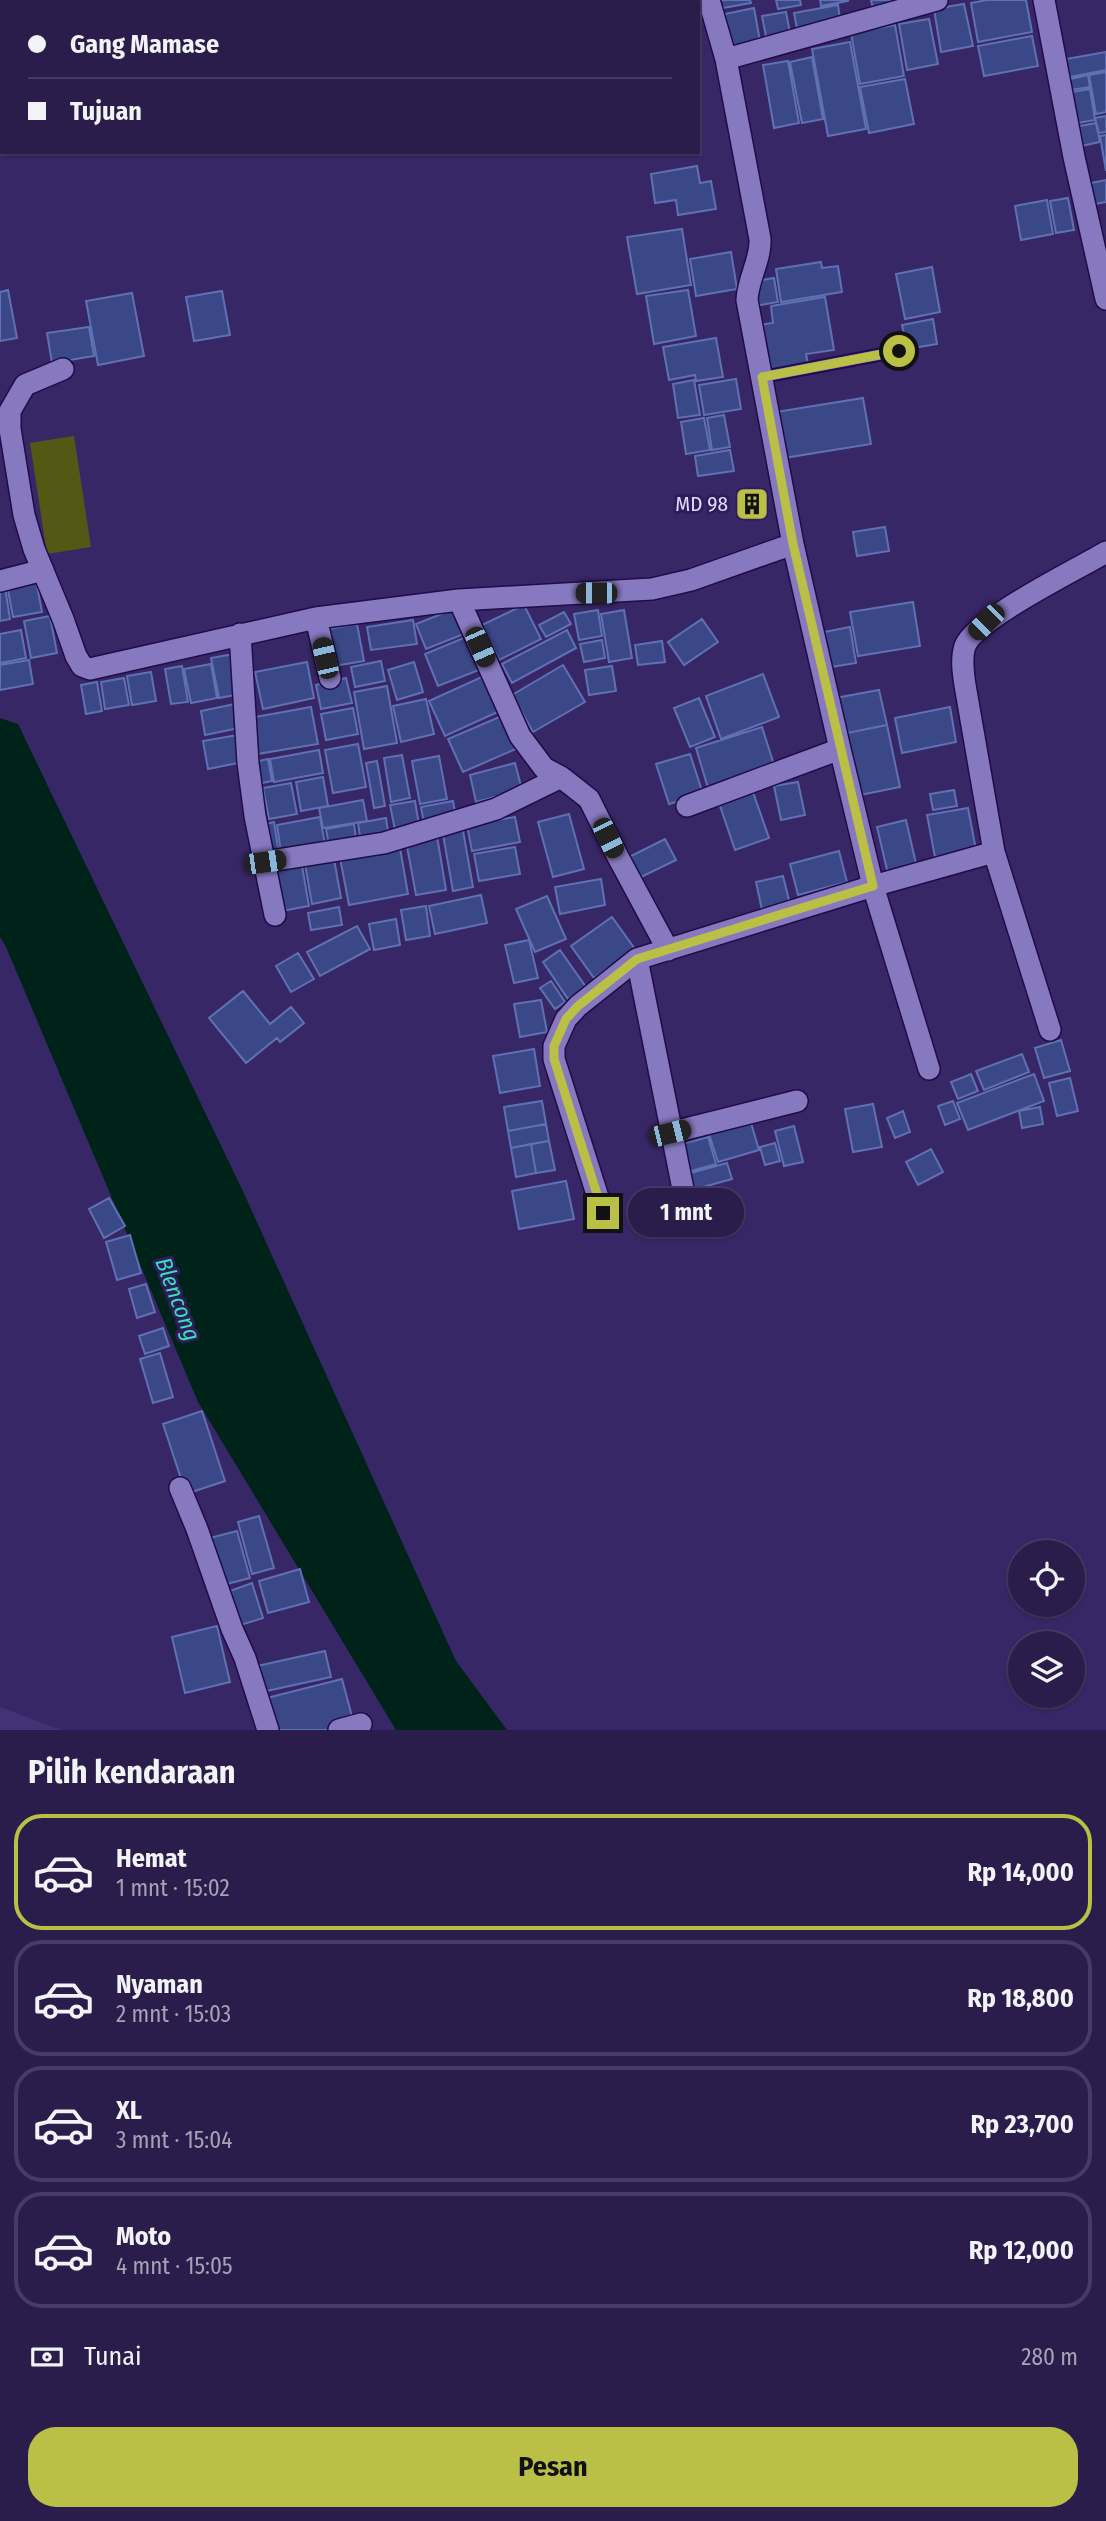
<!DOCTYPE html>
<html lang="id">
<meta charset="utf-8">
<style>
:root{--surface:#2a1d4c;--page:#322653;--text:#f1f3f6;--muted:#a5a2b5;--line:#463b64;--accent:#bac045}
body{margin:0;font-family:"Fira Sans Condensed",sans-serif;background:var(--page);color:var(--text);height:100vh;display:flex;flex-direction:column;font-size:26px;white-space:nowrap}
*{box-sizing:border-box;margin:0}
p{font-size:23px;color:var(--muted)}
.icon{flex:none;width:38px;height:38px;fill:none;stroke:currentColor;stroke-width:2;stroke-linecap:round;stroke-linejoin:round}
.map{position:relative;height:1730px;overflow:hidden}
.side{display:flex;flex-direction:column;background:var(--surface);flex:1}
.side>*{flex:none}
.banner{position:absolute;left:0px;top:0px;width:700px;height:154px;box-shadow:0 2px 5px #0004,0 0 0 2px var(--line);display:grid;align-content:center;height:154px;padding:0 28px;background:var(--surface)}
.fabs{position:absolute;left:1008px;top:1540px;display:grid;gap:14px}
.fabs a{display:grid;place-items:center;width:77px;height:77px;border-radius:50%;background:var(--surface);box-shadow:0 2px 5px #0004,0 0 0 2px var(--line);font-size:35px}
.end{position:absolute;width:32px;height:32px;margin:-16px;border:9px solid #bac045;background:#111;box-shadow:0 0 0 4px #111}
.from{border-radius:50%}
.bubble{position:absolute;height:49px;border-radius:24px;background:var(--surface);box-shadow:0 2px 5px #0004,0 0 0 2px var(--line);font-size:23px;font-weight:700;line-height:49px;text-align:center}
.car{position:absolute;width:21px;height:42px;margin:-21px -10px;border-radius:9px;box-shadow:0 0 5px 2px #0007;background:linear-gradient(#222 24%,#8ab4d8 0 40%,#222 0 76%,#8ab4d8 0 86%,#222 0)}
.banner b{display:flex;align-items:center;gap:24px;height:66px;font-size:26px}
.banner b+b{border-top:2px solid var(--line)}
.banner i{width:18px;height:18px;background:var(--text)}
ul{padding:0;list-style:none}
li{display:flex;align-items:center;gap:21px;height:116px;margin:0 14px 10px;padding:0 14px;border:4px solid var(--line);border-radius:28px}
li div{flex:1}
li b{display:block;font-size:26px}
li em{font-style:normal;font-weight:700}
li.current{border-color:var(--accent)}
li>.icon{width:63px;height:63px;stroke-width:1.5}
h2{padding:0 28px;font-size:32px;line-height:84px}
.pay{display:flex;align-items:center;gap:18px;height:77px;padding:0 28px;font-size:26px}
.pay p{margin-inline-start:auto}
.action{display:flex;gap:14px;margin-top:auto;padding:14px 28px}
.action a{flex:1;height:80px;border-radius:28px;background:var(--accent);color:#111;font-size:28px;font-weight:700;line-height:80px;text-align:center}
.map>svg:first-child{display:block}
.built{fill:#443276}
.green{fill:#555814}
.water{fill:#002319}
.building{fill:#3b4888;stroke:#5f70b3;stroke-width:2}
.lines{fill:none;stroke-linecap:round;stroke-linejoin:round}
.lane-casing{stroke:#210b49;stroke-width:14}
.street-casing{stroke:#210b49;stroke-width:24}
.lane{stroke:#8779c0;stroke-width:10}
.street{stroke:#8779c0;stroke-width:21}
.route{stroke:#bac045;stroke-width:9}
.labels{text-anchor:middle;stroke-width:6;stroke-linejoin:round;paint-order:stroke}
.poi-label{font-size:21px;fill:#e0dbfa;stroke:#2f1c5b;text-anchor:end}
.water-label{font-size:23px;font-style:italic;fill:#36e1b8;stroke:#2f1c5b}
</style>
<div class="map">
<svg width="1106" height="1730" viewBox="0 0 1106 1730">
<rect width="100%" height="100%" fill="#382766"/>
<path class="built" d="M0,1707L61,1730H0Z"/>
<path class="green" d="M74,436L91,547L47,554L30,443Z"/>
<path class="water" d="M0,718L18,724L241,1187L456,1661L507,1730H396L198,1402L6,947L0,937Z"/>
<path class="building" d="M599,0H671L672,2H600Z
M715,0H750L751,3L717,9Z
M776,0H800L801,5L778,9Z
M820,0H848V1L821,6Z
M871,0H909L873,9Z
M987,0H1026L1032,32L978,42L971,3Z
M964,4L973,46L941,52L934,9Z
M838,5L841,26L798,34L794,13Z
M754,8L760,41L726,48L720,15Z
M786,12L791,38L767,42L762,16Z
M929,19L938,64L907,70L899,24Z
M895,25L904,76L860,84L851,33Z
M1032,36L1038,66L984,76L978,46Z
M850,42L866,129L828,136L812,49Z
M1106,52V70L1070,77L1066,59Z
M812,57L823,119L802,123L790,62Z
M788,61L799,123L774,128L763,65Z
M1106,72V112L1096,114L1089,75Z
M1088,75L1090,87L1064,91L1062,81Z
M905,79L914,124L869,133L860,87Z
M1090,89L1095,120L1072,124L1067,93Z
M1106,116V132L1099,133L1095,118Z
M1096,123L1100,142L1077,147L1074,127Z
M1106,135V171L1100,136Z
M697,166L700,183L711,181L716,209L678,215L676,200L655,203L651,174Z
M1106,180V202L1089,205L1086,184Z
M1068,198L1074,230L1056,233L1050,201Z
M1047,200L1053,234L1021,240L1015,206Z
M682,229L691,285L637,294L627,237Z
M731,252L737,289L696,296L690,259Z
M821,262L822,268L838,266L842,292L781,302L776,269Z
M932,267L940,312L905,319L896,274Z
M774,278L778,302L755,306L751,282Z
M8,290L17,338L0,341V292Z
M688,290L696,336L654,344L646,296Z
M222,291L230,335L194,341L186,297Z
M132,293L144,356L98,365L86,301Z
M825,297L834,350L806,354L808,364L766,371L758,325L773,323L771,306Z
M933,319L937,344L907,349L902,325Z
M89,327L94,356L52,363L47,333Z
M716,338L723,377L696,381L695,375L669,380L663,347Z
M736,379L741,409L704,415L699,385Z
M694,380L700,415L678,418L673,384Z
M863,398L871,444L784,458L776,412Z
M724,415L730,447L712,450L707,418Z
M704,418L710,450L686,454L681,422Z
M730,450L734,471L698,476L695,456Z
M757,498L759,509L748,511L746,500Z
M885,527L889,551L857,556L853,532Z
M36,580L42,612L13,617L7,585Z
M5,587L10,619L0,621V588Z
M913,602L920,646L858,656L850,612Z
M524,605L541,639L499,660L482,625Z
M459,607L469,632L426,649L416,624Z
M598,610L602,636L579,640L574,614Z
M624,610L632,658L609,662L601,614Z
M564,612L571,624L546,637L539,625Z
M50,616L57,653L31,658L24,621Z
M702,619L718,642L684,665L668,642Z
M413,620L417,644L371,650L367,627Z
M357,624L364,661L334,666L327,629Z
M850,627L856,663L825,668L819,633Z
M21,630L26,658L0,663V634Z
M567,630L576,648L512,683L502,664Z
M466,637L479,670L438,686L425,654Z
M602,640L605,658L584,662L580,644Z
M662,641L665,662L638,665L635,645Z
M234,654L241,694L219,698L211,658Z
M29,660L33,684L0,690V665Z
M381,661L385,681L355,687L351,667Z
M307,662L314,698L263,709L255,672Z
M414,662L423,692L397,700L388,670Z
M211,664L217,698L191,703L184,669Z
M563,665L585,702L533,732L512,695Z
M182,666L188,702L171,704L165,669Z
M612,666L616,691L589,695L585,670Z
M151,672L156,701L132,705L127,676Z
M763,674L779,717L721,739L706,696Z
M486,675L502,710L445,736L429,701Z
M124,678L129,705L105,709L101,682Z
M346,678L352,703L321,709L316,685Z
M97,682L102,711L86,714L81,685Z
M387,686L397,743L364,749L354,692Z
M879,690L887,725L842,734L835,698Z
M699,698L715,737L690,747L674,708Z
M426,699L434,734L401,742L393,706Z
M235,704L239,728L205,735L201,711Z
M311,707L318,744L257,754L250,718Z
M950,707L956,742L902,753L895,718Z
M353,708L358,734L326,740L321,714Z
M504,715L518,748L463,772L448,739Z
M887,725L900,787L855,796L842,734Z
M762,727L775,768L708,788L696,748Z
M238,735L243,762L208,769L203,741Z
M358,744L366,787L333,793L325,750Z
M319,750L323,773L274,782L270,759Z
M690,754L703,794L669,804L656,764Z
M402,755L410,798L391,802L384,758Z
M439,756L447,799L420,804L412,761Z
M268,759L272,781L253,785L249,763Z
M377,761L385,806L374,808L366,763Z
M515,763L522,790L476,802L470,775Z
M323,777L328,806L301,811L296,782Z
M798,782L805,815L781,820L774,786Z
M291,783L297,814L269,819L263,788Z
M954,790L957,806L933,810L930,794Z
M753,792L769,838L735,850L719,803Z
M363,800L367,821L323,828L319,808Z
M415,801L419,825L395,830L390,805Z
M453,801L456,818L424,823L421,807Z
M968,808L976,850L935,857L927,815Z
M569,814L584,869L553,877L538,822Z
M320,817L325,844L281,852L277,825Z
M515,817L520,842L472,851L467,825Z
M386,818L389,838L361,843L358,823Z
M906,820L917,868L888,874L877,827Z
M274,822L279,854L267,856L261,825Z
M354,824L357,846L330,851L326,829Z
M462,825L473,887L453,891L442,829Z
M437,836L446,890L416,895L406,841Z
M665,839L676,860L633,881L623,860Z
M515,847L520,874L479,881L474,854Z
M400,848L408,894L349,905L340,858Z
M839,851L847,882L798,895L790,864Z
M334,859L341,898L312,904L305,864Z
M301,860L309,906L276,912L267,866Z
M783,876L790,904L762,910L756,882Z
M601,879L605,905L560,914L555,887Z
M481,895L487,923L435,934L429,906Z
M547,896L566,939L535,952L516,909Z
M426,906L430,936L406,940L401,910Z
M339,907L342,925L311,930L308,913Z
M612,917L635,949L594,978L571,946Z
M396,919L400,945L374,950L369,924Z
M357,926L370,949L320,976L307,952Z
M529,940L538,978L514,983L505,945Z
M560,950L586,987L568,999L543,962Z
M298,953L314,979L291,992L276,966Z
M551,981L565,1002L555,1009L540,988Z
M243,991L270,1024L291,1007L304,1023L280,1042L277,1038L246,1063L209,1018Z
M541,1000L547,1032L520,1037L514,1004Z
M1061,1040L1070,1071L1044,1078L1035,1048Z
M534,1049L540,1086L500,1093L493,1056Z
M1022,1054L1029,1072L984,1090L976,1071Z
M971,1074L978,1091L958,1099L951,1082Z
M1034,1074L1044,1101L968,1130L957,1103Z
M1070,1078L1078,1111L1057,1116L1049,1083Z
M542,1101L546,1124L508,1131L504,1107Z
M953,1101L960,1119L945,1125L938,1106Z
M873,1104L882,1147L853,1152L845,1109Z
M1040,1107L1043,1124L1022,1128L1019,1111Z
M903,1111L910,1132L895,1138L887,1118Z
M751,1123L759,1150L718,1162L709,1134Z
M546,1124L549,1141L511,1148L508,1131Z
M794,1126L803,1162L784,1166L775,1131Z
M708,1137L716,1164L684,1173L676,1146Z
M549,1141L555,1170L536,1173L531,1144Z
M775,1143L780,1161L765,1165L760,1147Z
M531,1144L536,1173L516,1177L511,1148Z
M931,1149L943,1172L918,1185L906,1162Z
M727,1163L732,1179L692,1190L687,1174Z
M566,1181L574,1219L519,1229L512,1191Z
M109,1198L125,1226L104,1238L89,1209Z
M130,1235L141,1273L117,1280L106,1242Z
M146,1284L155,1312L137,1318L129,1289Z
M163,1328L169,1346L145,1354L139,1336Z
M160,1353L173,1397L153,1403L140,1359Z
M202,1411L225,1481L186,1494L163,1424Z
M259,1516L274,1568L252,1574L238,1522Z
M237,1531L250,1578L219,1586L206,1539Z
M300,1569L309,1602L268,1613L259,1581Z
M252,1583L263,1618L234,1627L224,1593Z
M217,1626L230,1682L185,1693L172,1637Z
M325,1651L331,1677L262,1692L257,1666Z
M342,1679L354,1724L329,1730H271L263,1699Z"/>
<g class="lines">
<defs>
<path id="lane" d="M762,377L899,351"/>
<path id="street" d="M709,0L726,59L760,239C761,260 748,278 747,300L793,544L840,749L873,886L929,1069
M1044,0L1074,157L1106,299
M726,59L937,0
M63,369L25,385L10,411V429L24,515L34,549L63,619L76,656L82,666L90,669L316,618L459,600L652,589L691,580L793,544
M0,581L43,570
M459,600L520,736L544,768L561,777L589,799L618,857L668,950
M316,618L330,678
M240,634L248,763L255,816L275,915
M687,806L840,749
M264,862L384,843L496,809L561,777
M637,959L684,1194
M1050,1030L994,852L965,685C963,672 961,658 965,646C975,619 1078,569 1106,552
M670,1133L797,1101
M603,1213L554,1059V1046L566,1019L578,1006L637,959L873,886L994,852
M180,1488L197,1529L232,1629L245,1658L268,1730
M339,1730L361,1724"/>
</defs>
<use href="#lane" class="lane-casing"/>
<use href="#street" class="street-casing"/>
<use href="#lane" class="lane"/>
<use href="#street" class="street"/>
</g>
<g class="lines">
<path class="route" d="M603,1213L554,1059V1046L566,1019L578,1006L637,959L873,886L793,544L762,377L899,351"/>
</g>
<defs>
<symbol id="building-square" viewBox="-11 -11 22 22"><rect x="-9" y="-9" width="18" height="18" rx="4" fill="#bac045" stroke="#2f1c5b"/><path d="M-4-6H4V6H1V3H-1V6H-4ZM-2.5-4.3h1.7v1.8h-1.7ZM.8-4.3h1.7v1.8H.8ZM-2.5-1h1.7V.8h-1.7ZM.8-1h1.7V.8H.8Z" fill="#111"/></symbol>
</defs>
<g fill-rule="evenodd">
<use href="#building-square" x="733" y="485" width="38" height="38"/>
</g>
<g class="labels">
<g class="poi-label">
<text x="728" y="511">MD 98</text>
</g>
<g class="water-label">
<text transform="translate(178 1299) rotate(69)" y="8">Blencong</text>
</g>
</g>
</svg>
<div class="fabs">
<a><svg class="icon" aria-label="locate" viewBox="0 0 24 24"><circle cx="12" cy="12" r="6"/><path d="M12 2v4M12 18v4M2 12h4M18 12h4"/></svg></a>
<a><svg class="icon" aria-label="layers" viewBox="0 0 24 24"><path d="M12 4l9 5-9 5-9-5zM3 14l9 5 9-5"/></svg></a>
</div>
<i class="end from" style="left:899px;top:351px"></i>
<i class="end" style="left:603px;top:1213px"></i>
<div class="bubble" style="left:628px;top:1188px;width:116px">1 mnt</div>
<i class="car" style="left:596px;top:593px;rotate:270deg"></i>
<i class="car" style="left:986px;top:622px;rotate:225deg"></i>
<i class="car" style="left:480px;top:647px;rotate:156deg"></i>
<i class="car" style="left:325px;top:658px;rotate:347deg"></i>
<i class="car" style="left:608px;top:838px;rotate:154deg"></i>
<i class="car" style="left:265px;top:862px;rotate:82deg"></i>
<i class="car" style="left:670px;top:1133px;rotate:76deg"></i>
<div class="banner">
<b><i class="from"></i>Gang Mamase</b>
<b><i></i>Tujuan</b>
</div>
</div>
<section class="side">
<h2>Pilih kendaraan</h2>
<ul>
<li class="current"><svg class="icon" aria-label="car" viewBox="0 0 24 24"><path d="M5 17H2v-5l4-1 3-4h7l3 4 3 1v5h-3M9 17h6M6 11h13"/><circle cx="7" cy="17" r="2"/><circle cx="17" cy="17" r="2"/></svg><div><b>Hemat</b><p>1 mnt · 15:02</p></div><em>Rp 14,000</em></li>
<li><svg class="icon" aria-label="car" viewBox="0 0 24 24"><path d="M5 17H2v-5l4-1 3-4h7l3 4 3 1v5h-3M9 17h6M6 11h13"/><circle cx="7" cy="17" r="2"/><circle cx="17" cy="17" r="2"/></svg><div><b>Nyaman</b><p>2 mnt · 15:03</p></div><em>Rp 18,800</em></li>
<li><svg class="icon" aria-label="car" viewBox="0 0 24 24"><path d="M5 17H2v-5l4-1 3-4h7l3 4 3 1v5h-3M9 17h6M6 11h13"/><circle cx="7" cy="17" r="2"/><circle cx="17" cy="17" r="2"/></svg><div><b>XL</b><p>3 mnt · 15:04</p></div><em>Rp 23,700</em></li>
<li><svg class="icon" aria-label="car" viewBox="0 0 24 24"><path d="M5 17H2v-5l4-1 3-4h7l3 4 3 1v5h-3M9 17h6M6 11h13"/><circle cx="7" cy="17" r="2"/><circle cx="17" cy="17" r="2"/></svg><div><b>Moto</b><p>4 mnt · 15:05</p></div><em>Rp 12,000</em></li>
</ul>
<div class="pay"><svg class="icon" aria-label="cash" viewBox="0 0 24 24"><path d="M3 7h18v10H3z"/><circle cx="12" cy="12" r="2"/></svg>Tunai<p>280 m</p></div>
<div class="action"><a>Pesan</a></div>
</section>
